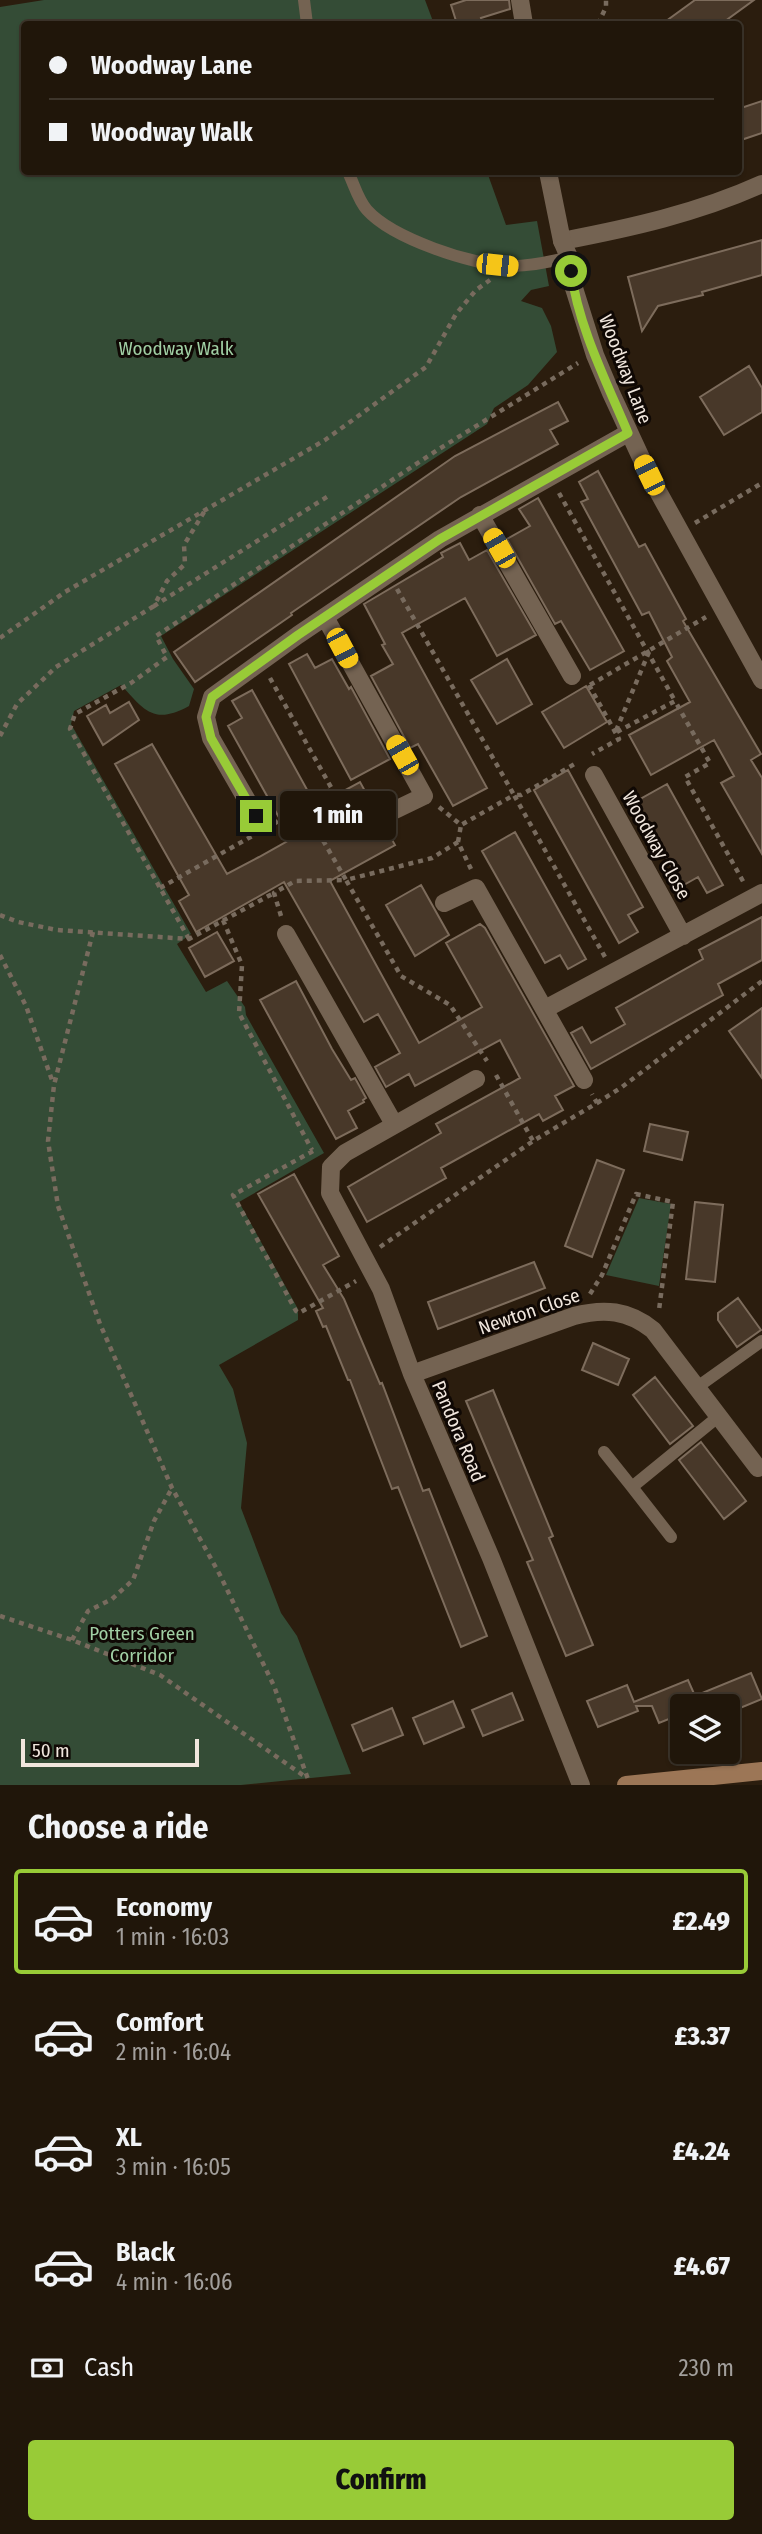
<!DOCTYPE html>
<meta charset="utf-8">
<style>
:root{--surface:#20160a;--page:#281f13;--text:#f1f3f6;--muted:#a29f9c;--line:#3d352b;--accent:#98cb37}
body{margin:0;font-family:"Fira Sans Condensed",sans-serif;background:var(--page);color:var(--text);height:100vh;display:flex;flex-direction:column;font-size:26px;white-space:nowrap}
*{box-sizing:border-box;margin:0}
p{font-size:23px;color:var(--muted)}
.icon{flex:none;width:38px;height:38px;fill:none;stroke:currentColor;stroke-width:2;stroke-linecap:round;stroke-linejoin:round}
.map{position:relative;height:1785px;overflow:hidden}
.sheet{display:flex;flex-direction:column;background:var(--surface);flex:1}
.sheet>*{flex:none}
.hud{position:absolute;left:21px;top:21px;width:721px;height:154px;border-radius:7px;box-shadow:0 2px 5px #0004,0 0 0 2px var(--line);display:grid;align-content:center;height:154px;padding:0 28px;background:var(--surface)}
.controls{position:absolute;left:670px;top:1694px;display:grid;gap:14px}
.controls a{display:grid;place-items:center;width:70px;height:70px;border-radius:7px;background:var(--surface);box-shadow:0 2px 5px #0004,0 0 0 2px var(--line);font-size:35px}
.scale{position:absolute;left:21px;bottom:18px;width:178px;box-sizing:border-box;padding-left:7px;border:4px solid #f1e7de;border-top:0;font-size:19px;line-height:24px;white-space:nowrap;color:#f1e7de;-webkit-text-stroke:5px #0f0804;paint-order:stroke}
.end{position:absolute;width:32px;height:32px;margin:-16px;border:9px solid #98cb37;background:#111;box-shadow:0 0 0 4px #111}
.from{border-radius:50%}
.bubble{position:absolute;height:49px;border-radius:7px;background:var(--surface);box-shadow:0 2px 5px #0004,0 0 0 2px var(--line);font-size:23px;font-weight:800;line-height:49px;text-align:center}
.car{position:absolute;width:21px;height:42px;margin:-21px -10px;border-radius:9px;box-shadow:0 0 5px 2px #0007;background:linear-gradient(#f5c518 24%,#345 0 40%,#f5c518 0 76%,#345 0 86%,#f5c518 0)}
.hud b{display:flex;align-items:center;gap:24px;height:66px;font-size:26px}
.hud b+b{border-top:2px solid var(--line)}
.hud i{width:18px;height:18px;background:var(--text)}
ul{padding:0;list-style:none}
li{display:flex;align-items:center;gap:21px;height:105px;margin:0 14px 10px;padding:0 14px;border:4px solid transparent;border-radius:7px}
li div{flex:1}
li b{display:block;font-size:26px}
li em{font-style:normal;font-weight:800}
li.active{border-color:var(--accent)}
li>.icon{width:63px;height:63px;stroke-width:1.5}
h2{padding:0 28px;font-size:32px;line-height:84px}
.pay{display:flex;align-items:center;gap:18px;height:77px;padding:0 28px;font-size:26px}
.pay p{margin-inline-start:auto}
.button{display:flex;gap:14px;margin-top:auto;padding:14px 28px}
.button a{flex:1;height:80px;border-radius:7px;background:var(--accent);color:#111;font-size:28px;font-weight:800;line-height:80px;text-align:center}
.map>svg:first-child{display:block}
.green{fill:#344c36}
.building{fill:#483829;stroke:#7d6c5c;stroke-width:2}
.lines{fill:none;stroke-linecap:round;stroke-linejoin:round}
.path{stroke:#786b5e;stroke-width:4.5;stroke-dasharray:5 5;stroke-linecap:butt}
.service{stroke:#746352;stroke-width:12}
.minor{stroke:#746352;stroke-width:18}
.tertiary{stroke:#746352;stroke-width:18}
.secondary{stroke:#9c7656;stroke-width:18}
.route{stroke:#98cb37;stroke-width:9}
.labels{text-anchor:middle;stroke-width:6;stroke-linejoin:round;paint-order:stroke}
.park-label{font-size:19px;fill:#a0cfa4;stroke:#0f0804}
.street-label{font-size:19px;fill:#f1e7de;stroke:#0f0804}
</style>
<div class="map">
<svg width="762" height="1785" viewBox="0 0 762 1785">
<rect width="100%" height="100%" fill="#2b1d0e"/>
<path class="green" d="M44,0H425L434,24H24V172H487L506,225L537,221L549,286L531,290L521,301L542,308L551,326L557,352L528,385L494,408L487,424L161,636L173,659L194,689L189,706C154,725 145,711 121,685L74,711L71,724L191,934L177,944L206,992L227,981L245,1007L246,1015L324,1153L239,1202L298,1309V1320L219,1365L233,1389L247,1443L241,1508L281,1613L297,1636L351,1774L241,1785H0V7Z
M639,1198L671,1204L659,1286L606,1275Z"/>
<path class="building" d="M466,0H509L510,9L481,18L483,24H457L451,5Z
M695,0H754L721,24H662Z
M762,101V133L738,141V109Z
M762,240V275L702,292L703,295L658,306L642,331L628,277Z
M749,366L762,388V412L724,435L700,397Z
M558,402L568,421L550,430L558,444L461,497L291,613L292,615L195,682L174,652L455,456Z
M598,471L639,547L645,544L686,619L683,621L761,754L751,760L762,778V854L721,783L734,776L714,740L651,775L629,735L690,702L667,661L672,657L649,612L642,615L581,502L588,499L579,482Z
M538,498L624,651L590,670L561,621L555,624L507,539L530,526L519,509Z
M460,543L469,560L487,550L536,635L497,656L465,598L402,633L487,788L453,806L418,744L410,748L371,676L393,664L382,645L385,644L364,604L443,557L441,553Z
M307,654L315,668L332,659L349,689L351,687L390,759L351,780L289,664Z
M507,659L532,704L497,724L471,680Z
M586,686L607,722L564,748L542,712Z
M252,690L316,806L360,782L395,845L330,881L419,1043L482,1007L446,943L480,924L485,928L574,1086L555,1096L563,1110L543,1121L539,1114L441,1168L446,1178L367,1222L348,1187L441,1133L436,1124L520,1078L500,1040L415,1086L409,1074L386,1087L375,1067L400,1053L378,1014L364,1022L284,882L196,932L179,901L189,895L115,764L152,744L227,874L259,857L291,839L228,726L242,718L232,701Z
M129,702L139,720L103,745L87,716L106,705L110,713Z
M568,770L643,907L628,915L638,932L619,943L534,790Z
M667,784L723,885L707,893L698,877L682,886L635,802Z
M515,832L586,959L568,969L560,955L545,963L482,851Z
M421,885L449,935L415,956L386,905Z
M762,917V960L718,984L723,995L591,1069L571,1033L582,1027L591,1043L625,1024L616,1008L703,959L699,950Z
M217,932L234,961L205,977L189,948Z
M296,981L332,1049L351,1080L355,1078L366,1098L363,1100L364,1102L348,1111L357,1128L336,1139L260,1000Z
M762,1008V1078L729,1031Z
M650,1124L688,1132L682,1160L644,1151Z
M597,1160L624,1170L592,1257L565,1246Z
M294,1174L339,1256L323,1265L344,1299L380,1384L382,1383L423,1491L429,1489L487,1636L461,1647L398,1487L392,1489L350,1380H348L326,1326L323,1327L316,1311L323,1308L258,1194Z
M695,1202L723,1205L715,1282L686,1279Z
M534,1262L545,1288L438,1329L428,1302Z
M738,1298L761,1330L737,1347L718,1320V1313Z
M593,1343L629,1359L618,1385L582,1370Z
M655,1377L693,1426L670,1444L633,1395Z
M493,1390L553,1536L549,1538L593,1645L566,1656L527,1562L533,1560L466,1401Z
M701,1442L746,1501L724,1519L679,1460Z
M751,1673L762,1699L728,1713V1706H676L679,1715L659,1723L652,1706H636L638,1711L598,1727L587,1701L627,1685L634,1702L688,1680L695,1696Z
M512,1693L523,1720L483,1736L472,1710Z
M453,1701L464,1727L424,1744L413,1718Z
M392,1708L403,1735L363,1751L352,1725Z"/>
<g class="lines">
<path class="path" d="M598,24L606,7V0
M559,493L675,701
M204,512L184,545L185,564L167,581L154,606L330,495
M695,523L762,483
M397,589L514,795H521L578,762
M0,638L65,592L325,440L426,367L456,314L476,290L490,280
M649,652L615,733L675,701L710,763L685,777L744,883
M270,678L332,789L275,823
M589,685L619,739L592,754
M590,685L706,617
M0,736L17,704L56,667L154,606
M303,806L346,880L432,858L458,842L471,869
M439,807L461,825L514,795L605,957
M458,842L461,825
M160,888L254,835
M0,915L18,922L57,930L189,939L274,893
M281,916L274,893L295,881L346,880L401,976L450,1005L487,1061
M223,920L242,965L239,1013L312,1150
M93,932L54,1085L48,1141L58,1206L100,1324L172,1488L220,1575L274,1686L308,1779
M189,939L70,729L75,714L131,683L167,657L156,636L439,449L578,363
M0,955L26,1006L53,1083
M496,1075L533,1141
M597,1103L622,1087L762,981
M313,1151L233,1195L296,1311L299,1313L356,1281
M380,1247L533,1141L597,1103L592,1094
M590,1294L602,1275L636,1194L673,1202L659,1310
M0,1616L72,1640L160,1675L307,1778
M72,1640L88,1611L112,1599L133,1580L154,1521L172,1488"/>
<path class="service" d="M304,0L307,24
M348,172C354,184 358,200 367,210C392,238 473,266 511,266C530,266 550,262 569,257
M696,1388L762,1341
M604,1452L632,1487L719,1416
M632,1487L671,1537"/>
<path class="minor" d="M562,241C630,228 698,213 762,184
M480,515L572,676
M325,617L424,796L395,810
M594,775L683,936
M256,816L211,738L206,717L212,697L298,635L440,539L628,433
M444,903L476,888L584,1080
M286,934L394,1124
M545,1009L762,893
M476,1079L345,1153L331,1167L330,1193L381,1289L412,1374L491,1558L581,1785
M412,1374L574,1316C604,1308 628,1310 653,1330L758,1468"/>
<path class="tertiary" d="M520,0L524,24
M548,172L562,241L569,257L573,285L595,355L611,393L649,475L762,680"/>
<path class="secondary" d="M626,1785L762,1771"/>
</g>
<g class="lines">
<path class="route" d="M256,816L211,738L206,717L212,697L298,635L440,539L628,433C607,383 578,326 571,271"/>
</g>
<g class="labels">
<g class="park-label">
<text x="176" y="355">Woodway Walk</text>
<text x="142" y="1640">Potters Green<tspan x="142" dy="22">Corridor</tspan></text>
</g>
<g class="street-label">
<text transform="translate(626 369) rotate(69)" y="7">Woodway Lane</text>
<text transform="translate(657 845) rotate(61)" y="7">Woodway Close</text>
<text transform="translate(529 1311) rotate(-19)" y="7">Newton Close</text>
<text transform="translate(459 1431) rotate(67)" y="7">Pandora Road</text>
</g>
</g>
</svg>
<div class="controls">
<a><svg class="icon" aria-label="layers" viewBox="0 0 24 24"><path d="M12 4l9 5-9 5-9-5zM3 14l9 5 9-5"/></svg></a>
</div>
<div class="scale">50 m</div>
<i class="end from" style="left:571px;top:271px"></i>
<i class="end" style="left:256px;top:816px"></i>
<div class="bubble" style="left:280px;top:791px;width:116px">1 min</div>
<i class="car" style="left:497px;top:265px;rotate:96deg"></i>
<i class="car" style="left:649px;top:475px;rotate:334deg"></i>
<i class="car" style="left:499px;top:548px;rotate:330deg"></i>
<i class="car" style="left:342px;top:648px;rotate:152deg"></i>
<i class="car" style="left:402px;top:755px;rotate:330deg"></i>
<div class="hud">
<b><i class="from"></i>Woodway Lane</b>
<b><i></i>Woodway Walk</b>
</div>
</div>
<section class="sheet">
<h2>Choose a ride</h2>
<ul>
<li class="active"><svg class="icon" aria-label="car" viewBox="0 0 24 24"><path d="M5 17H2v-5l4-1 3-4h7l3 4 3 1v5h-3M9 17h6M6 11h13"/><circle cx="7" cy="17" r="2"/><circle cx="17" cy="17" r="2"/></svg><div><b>Economy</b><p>1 min · 16:03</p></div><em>£2.49</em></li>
<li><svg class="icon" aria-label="car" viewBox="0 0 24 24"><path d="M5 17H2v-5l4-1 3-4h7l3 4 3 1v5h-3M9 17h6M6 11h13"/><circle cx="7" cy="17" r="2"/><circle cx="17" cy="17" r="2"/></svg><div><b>Comfort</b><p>2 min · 16:04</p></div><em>£3.37</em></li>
<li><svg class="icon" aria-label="car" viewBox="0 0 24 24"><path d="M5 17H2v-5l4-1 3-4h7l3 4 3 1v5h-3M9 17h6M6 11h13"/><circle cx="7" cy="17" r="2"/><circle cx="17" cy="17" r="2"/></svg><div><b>XL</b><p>3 min · 16:05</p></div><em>£4.24</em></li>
<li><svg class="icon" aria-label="car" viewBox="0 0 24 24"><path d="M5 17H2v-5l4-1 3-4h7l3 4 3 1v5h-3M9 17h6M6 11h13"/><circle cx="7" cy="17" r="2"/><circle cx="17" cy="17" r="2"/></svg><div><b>Black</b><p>4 min · 16:06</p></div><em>£4.67</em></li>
</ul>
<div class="pay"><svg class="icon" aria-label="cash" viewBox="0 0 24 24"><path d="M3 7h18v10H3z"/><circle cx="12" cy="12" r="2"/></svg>Cash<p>230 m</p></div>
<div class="button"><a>Confirm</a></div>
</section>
